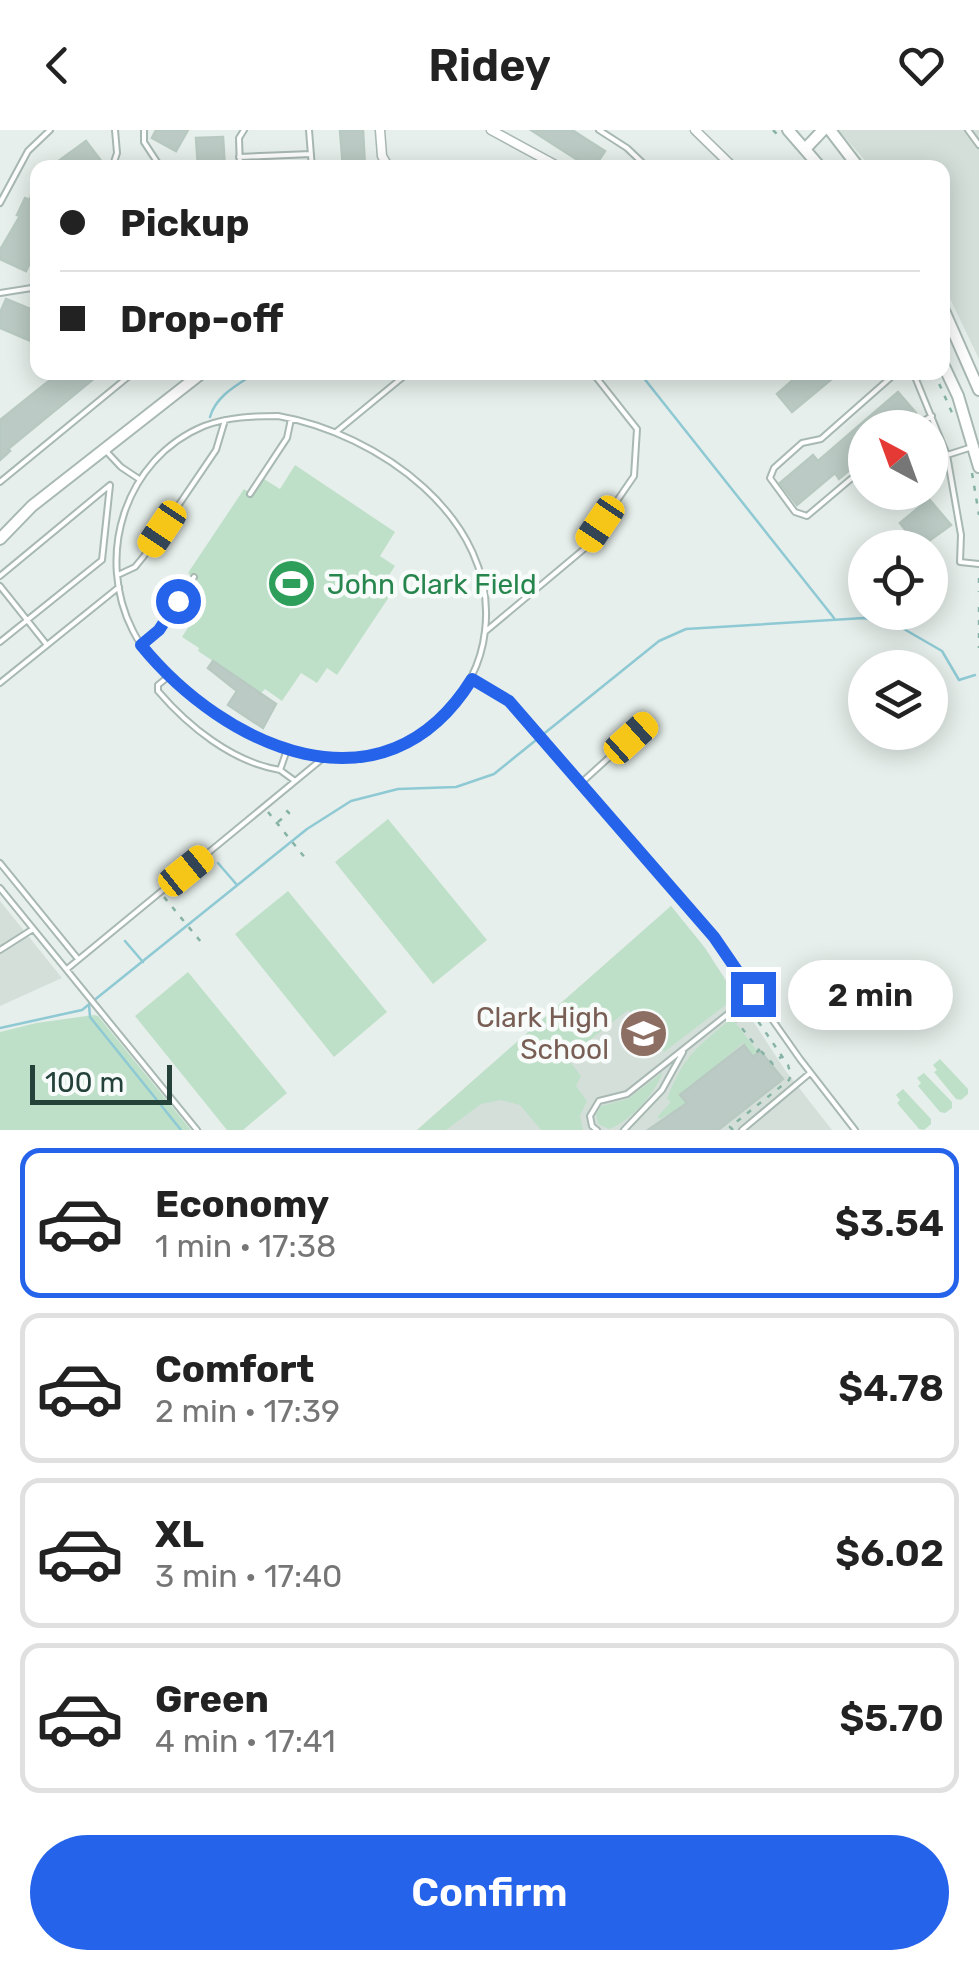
<!DOCTYPE html>
<meta charset="utf-8">
<style>
:root{--surface:#fff;--page:#f6f6f6;--text:#222;--muted:#767676;--line:#e0e0e0;--accent:#2563eb}
body{margin:0;font-family:Rubik,sans-serif;background:var(--page);color:var(--text);height:100vh;display:flex;flex-direction:column;font-size:38px;white-space:nowrap}
*{box-sizing:border-box;margin:0}
p{font-size:32px;color:var(--muted)}
.icon{flex:none;width:55px;height:55px;fill:none;stroke:currentColor;stroke-width:2;stroke-linecap:round;stroke-linejoin:round}
.map{position:relative;height:1000px;overflow:hidden}
.sheet{display:flex;flex-direction:column;background:var(--surface);flex:1}
.sheet>*{flex:none}
.banner{position:absolute;left:30px;top:30px;width:920px;height:220px;border-radius:20px;box-shadow:0 5px 25px #0003;display:grid;align-content:center;height:220px;padding:0 30px;background:var(--surface)}
.needle{width:65px;rotate:319deg}
.buttons{position:absolute;left:848px;top:280px;display:grid;gap:20px}
.buttons a{display:grid;place-items:center;width:100px;height:100px;border-radius:50%;background:var(--surface);box-shadow:0 5px 25px #0003;font-size:50px}
.scale{position:absolute;left:30px;bottom:25px;width:142px;box-sizing:border-box;padding-left:10px;border:5px solid #24423a;border-top:0;font-size:28px;line-height:35px;white-space:nowrap;color:#24423a;-webkit-text-stroke:8px #f7fbf9;paint-order:stroke}
.end{position:absolute;width:45px;height:45px;margin:-22px;border:12px solid #2563eb;background:#fff;box-shadow:0 0 0 5px #fff}
.from{border-radius:50%}
.bubble{position:absolute;height:70px;border-radius:35px;background:var(--surface);box-shadow:0 5px 25px #0003;font-size:32px;font-weight:600;line-height:70px;text-align:center}
.car{position:absolute;width:30px;height:60px;margin:-30px -15px;border-radius:12px;box-shadow:0 0 8px 2px #0007;background:linear-gradient(#f5c518 24%,#345 0 40%,#f5c518 0 76%,#345 0 86%,#f5c518 0)}
.banner b{display:flex;align-items:center;gap:35px;height:95px;font-size:38px}
.banner b+b{border-top:2px solid var(--line)}
.banner i{width:25px;height:25px;background:var(--text)}
ul{padding:18px 0 0;list-style:none}
li{display:flex;align-items:center;gap:30px;height:150px;margin:0 20px 15px;padding:0 10px;border:5px solid var(--line);border-radius:20px}
li div{flex:1}
li b{display:block;font-size:38px}
li em{font-style:normal;font-weight:600}
li.current{border-color:var(--accent)}
li>.icon{width:90px;height:90px;stroke-width:1.5}
.cta{display:flex;gap:20px;margin-top:auto;padding:20px 30px}
.cta a{flex:1;height:115px;border-radius:60px;background:var(--accent);color:#fff;font-size:40px;font-weight:600;line-height:115px;text-align:center}
header{display:flex;justify-content:space-between;align-items:center;height:130px;padding:0 30px;background:var(--surface);font-size:45px;font-weight:600}
.map>svg:first-child{display:block}
.built{fill:#d4dfda}
.green{fill:#bfe0c8}
.lines{fill:none;stroke-linecap:round;stroke-linejoin:round}
.stream{stroke:#8ec9d4;stroke-width:2.5}
.building{fill:#bbcac4;stroke:#b8c9c2;stroke-width:2.5}
.service-casing{stroke:#a8b8b2;stroke-width:8}
.minor-casing{stroke:#a8b8b2;stroke-width:11}
.tertiary-casing{stroke:#a8b8b2;stroke-width:14}
.path{stroke:#86b3a5;stroke-width:2.5;stroke-dasharray:5 8;stroke-linecap:butt}
.service{stroke:#fff;stroke-width:4}
.minor{stroke:#fff;stroke-width:8}
.tertiary{stroke:#fff;stroke-width:10}
.route{stroke:#2563eb;stroke-width:12}
.labels{text-anchor:middle;stroke-width:9;stroke-linejoin:round;paint-order:stroke}
.leisure-label{font-size:28px;fill:#27864d;stroke:#f7fbf9;text-anchor:start}
.education-label{font-size:28px;fill:#785e54;stroke:#f7fbf9;text-anchor:end}
</style>
<header><svg class="icon" aria-label="back" viewBox="0 0 24 24"><path d="M15 5l-7 7 7 7"/></svg>Ridey<svg class="icon" aria-label="heart" viewBox="0 0 24 24"><path d="M12 20l-8-8c-3-5 5-10 8-4 3-6 11-1 8 4z"/></svg></header>
<div class="map">
<svg width="979" height="1000" viewBox="0 0 979 1000">
<rect width="100%" height="100%" fill="#e6efeb"/>
<path class="built" d="M838,0H979V229L943,154L942,38L871,37Z
M0,771L62,848L0,876Z
M671,776L705,818L785,940L832,1000H417Z"/>
<path class="green" d="M295,335L395,402L380,426L395,436L385,451L395,458L337,545L327,538L317,553L301,543L282,571L265,559L261,563L198,521L199,518L182,507L202,476L187,466L197,450L188,443L244,359L253,365L264,349L280,359Z
M388,689L487,810L433,854L335,732Z
M288,761L387,882L334,927L235,804Z
M671,776L705,818L736,867L664,922L628,880L567,928L581,946L576,956L587,971L580,986L583,1000H541L520,975L501,970L481,974L446,1000H417Z
M188,842L287,963L243,1000H227L135,886Z
M94,885L98,886L191,1000H0V902L36,893Z
M732,888L757,921L753,925L743,913L681,965L687,973L674,988L670,983L660,989L657,987L671,972L667,969C684,925 696,918 732,888Z
M940,929L968,959V964L961,970L956,969L934,942L937,940L933,935Z
M663,942C654,965 632,990 609,999L598,994L596,985L601,976L628,969Z
M924,943L952,972V978L945,983L940,982L918,956L921,953L917,948Z
M903,959L931,989V994L924,1000L919,999L897,973L900,970L896,965Z"/>
<g class="lines">
<path class="stream" d="M639,242L834,488
M210,287C216,265 239,254 257,242
M218,733L237,755
M125,811L143,832
M89,874L90,887L181,1000
M0,898L82,880L307,699L351,671L398,659L456,657L494,644L659,511L686,499L864,488L897,495L942,521L959,550L975,545"/>
</g>
<path class="building" d="M156,0H188L176,21L152,8Z
M340,0H363L365,38H343Z
M531,0H572L605,21L597,33L590,38Z
M223,7L225,38H198L196,8Z
M86,11L102,32L94,38H49Z
M31,66L38,69V107L32,118L36,120L26,141L0,129V120L20,86L17,85L25,68L30,70Z
M6,169L38,182V214L0,198V183Z
M60,242H102L8,319L10,321L0,330V290Z
M802,242H830L834,247L792,282L777,264Z
M898,262L916,283L900,298H865V327L839,349L835,343L797,375L780,353L813,325L818,331Z
M929,369L951,395L919,418L900,393Z
M213,531L276,574L263,598L228,575L237,561L208,538Z
M744,915L753,927L760,921L783,949L718,1000H648L687,973L680,965Z"/>
<g class="lines">
<defs>
<path id="service" d="M144,0V12L161,38
M309,0L312,38
M599,0L627,18L648,38
M968,0L979,15
M239,27L311,24
M112,38L117,23L115,0
M240,38L239,8L244,0
M0,73L28,21L50,0
M0,163L38,157
M852,242H864
M913,242L947,325
M278,286C377,303 499,388 485,501C481,536 466,563 441,586C414,611 383,628 346,629C312,631 275,616 245,601C203,579 155,544 133,501C95,427 124,329 204,296C228,287 253,286 278,286Z
M911,298L932,286
M336,302L409,242
M969,318L947,325L961,405L960,432L979,434
M105,320L121,337L139,349
M865,337L807,386L795,382L770,348L774,338L802,313L821,309L897,242
M0,352L134,242
M250,364L287,308L291,289
M120,444L135,437L144,426L216,320L225,290
M0,446L110,355L102,430L0,512
M0,456L47,515
M486,501L584,419L634,346L637,299L592,242
M141,515L159,500L194,447
M169,546L158,555V561C188,596 232,632 280,640L287,620
M472,549L509,571L714,807L800,929L855,1000
M0,553L119,457
M280,640L295,651
M581,653L646,594
M0,733L78,829
M0,758L197,1000
M0,820L33,799
M67,839L322,629
M597,1000L592,996L590,986L599,971L627,964L753,864
M624,1000L662,960L683,922
M742,1000L810,943"/>
<path id="minor" d="M380,0L382,26L389,38
M491,0L561,38
M695,0L734,38"/>
<path id="tertiary" d="M788,0L821,38
M830,0L859,38
M806,18L823,0
M942,176L979,260
M942,232L958,266L979,337
M0,409L32,376L203,242"/>
</defs>
<use href="#service" class="service-casing"/>
<use href="#minor" class="minor-casing"/>
<use href="#tertiary" class="tertiary-casing"/>
<path class="path" d="M773,0L779,6
M934,242L953,285
M972,343L979,385
M979,448V462
M979,477V518
M268,682L306,729
M278,692L289,683L286,680
M164,767L201,812
M734,888L759,920L754,925
M761,921L773,934L782,926
M733,1000L730,997L789,950L791,945L788,935L751,881L744,880"/>
<use href="#service" class="service"/>
<use href="#minor" class="minor"/>
<use href="#tertiary" class="tertiary"/>
</g>
<g class="lines">
<path class="route" d="M178,471L159,500L141,515C225,618 384,691 472,549L509,571L714,807L753,864"/>
</g>
<defs>
<symbol id="stadium-disc" viewBox="-11 -11 22 22"><circle r="9.5" fill="#2e9e5b" stroke="#f7fbf9"/><path d="M0-5a6.5 5 0 1 0 0 10a6.5 5 0 1 0 0-10ZM-3.5-1.8h7v3.6h-7Z" fill="#fff"/></symbol>
<symbol id="school-disc" viewBox="-11 -11 22 22"><circle r="9.5" fill="#8d6e63" stroke="#f7fbf9"/><path d="M0-5L7-2L0 1L-7-2ZM-4 1L0 2.5L4 1V4Q0 6-4 4Z" fill="#fff"/></symbol>
</defs>
<g fill-rule="evenodd">
<use href="#stadium-disc" x="264" y="426" width="55" height="55"/>
<use href="#school-disc" x="616" y="876" width="55" height="55"/>
</g>
<g class="labels">
<g class="leisure-label">
<text x="327" y="464">John Clark Field</text>
</g>
<g class="education-label">
<text x="609" y="897">Clark High<tspan x="609" dy="32">School</tspan></text>
</g>
</g>
</svg>
<div class="buttons">
<a><svg class="needle" viewBox="-14 -14 28 28"><path d="M0-13l5 13h-10z" fill="#e53935"/><path d="M0 13l5-13h-10z" fill="#767676"/></svg></a>
<a><svg class="icon" aria-label="locate" viewBox="0 0 24 24"><circle cx="12" cy="12" r="6"/><path d="M12 2v4M12 18v4M2 12h4M18 12h4"/></svg></a>
<a><svg class="icon" aria-label="layers" viewBox="0 0 24 24"><path d="M12 4l9 5-9 5-9-5zM3 14l9 5 9-5"/></svg></a>
</div>
<div class="scale">100 m</div>
<i class="end from" style="left:178px;top:471px"></i>
<i class="end" style="left:753px;top:864px"></i>
<div class="bubble" style="left:788px;top:830px;width:165px">2 min</div>
<i class="car" style="left:600px;top:394px;rotate:214deg"></i>
<i class="car" style="left:162px;top:399px;rotate:214deg"></i>
<i class="car" style="left:631px;top:608px;rotate:48deg"></i>
<i class="car" style="left:186px;top:741px;rotate:51deg"></i>
<div class="banner">
<b><i class="from"></i>Pickup</b>
<b><i></i>Drop-off</b>
</div>
</div>
<section class="sheet">
<ul>
<li class="current"><svg class="icon" aria-label="car" viewBox="0 0 24 24"><path d="M5 17H2v-5l4-1 3-4h7l3 4 3 1v5h-3M9 17h6M6 11h13"/><circle cx="7" cy="17" r="2"/><circle cx="17" cy="17" r="2"/></svg><div><b>Economy</b><p>1 min · 17:38</p></div><em>$3.54</em></li>
<li><svg class="icon" aria-label="car" viewBox="0 0 24 24"><path d="M5 17H2v-5l4-1 3-4h7l3 4 3 1v5h-3M9 17h6M6 11h13"/><circle cx="7" cy="17" r="2"/><circle cx="17" cy="17" r="2"/></svg><div><b>Comfort</b><p>2 min · 17:39</p></div><em>$4.78</em></li>
<li><svg class="icon" aria-label="car" viewBox="0 0 24 24"><path d="M5 17H2v-5l4-1 3-4h7l3 4 3 1v5h-3M9 17h6M6 11h13"/><circle cx="7" cy="17" r="2"/><circle cx="17" cy="17" r="2"/></svg><div><b>XL</b><p>3 min · 17:40</p></div><em>$6.02</em></li>
<li><svg class="icon" aria-label="car" viewBox="0 0 24 24"><path d="M5 17H2v-5l4-1 3-4h7l3 4 3 1v5h-3M9 17h6M6 11h13"/><circle cx="7" cy="17" r="2"/><circle cx="17" cy="17" r="2"/></svg><div><b>Green</b><p>4 min · 17:41</p></div><em>$5.70</em></li>
</ul>
<div class="cta"><a>Confirm</a></div>
</section>
